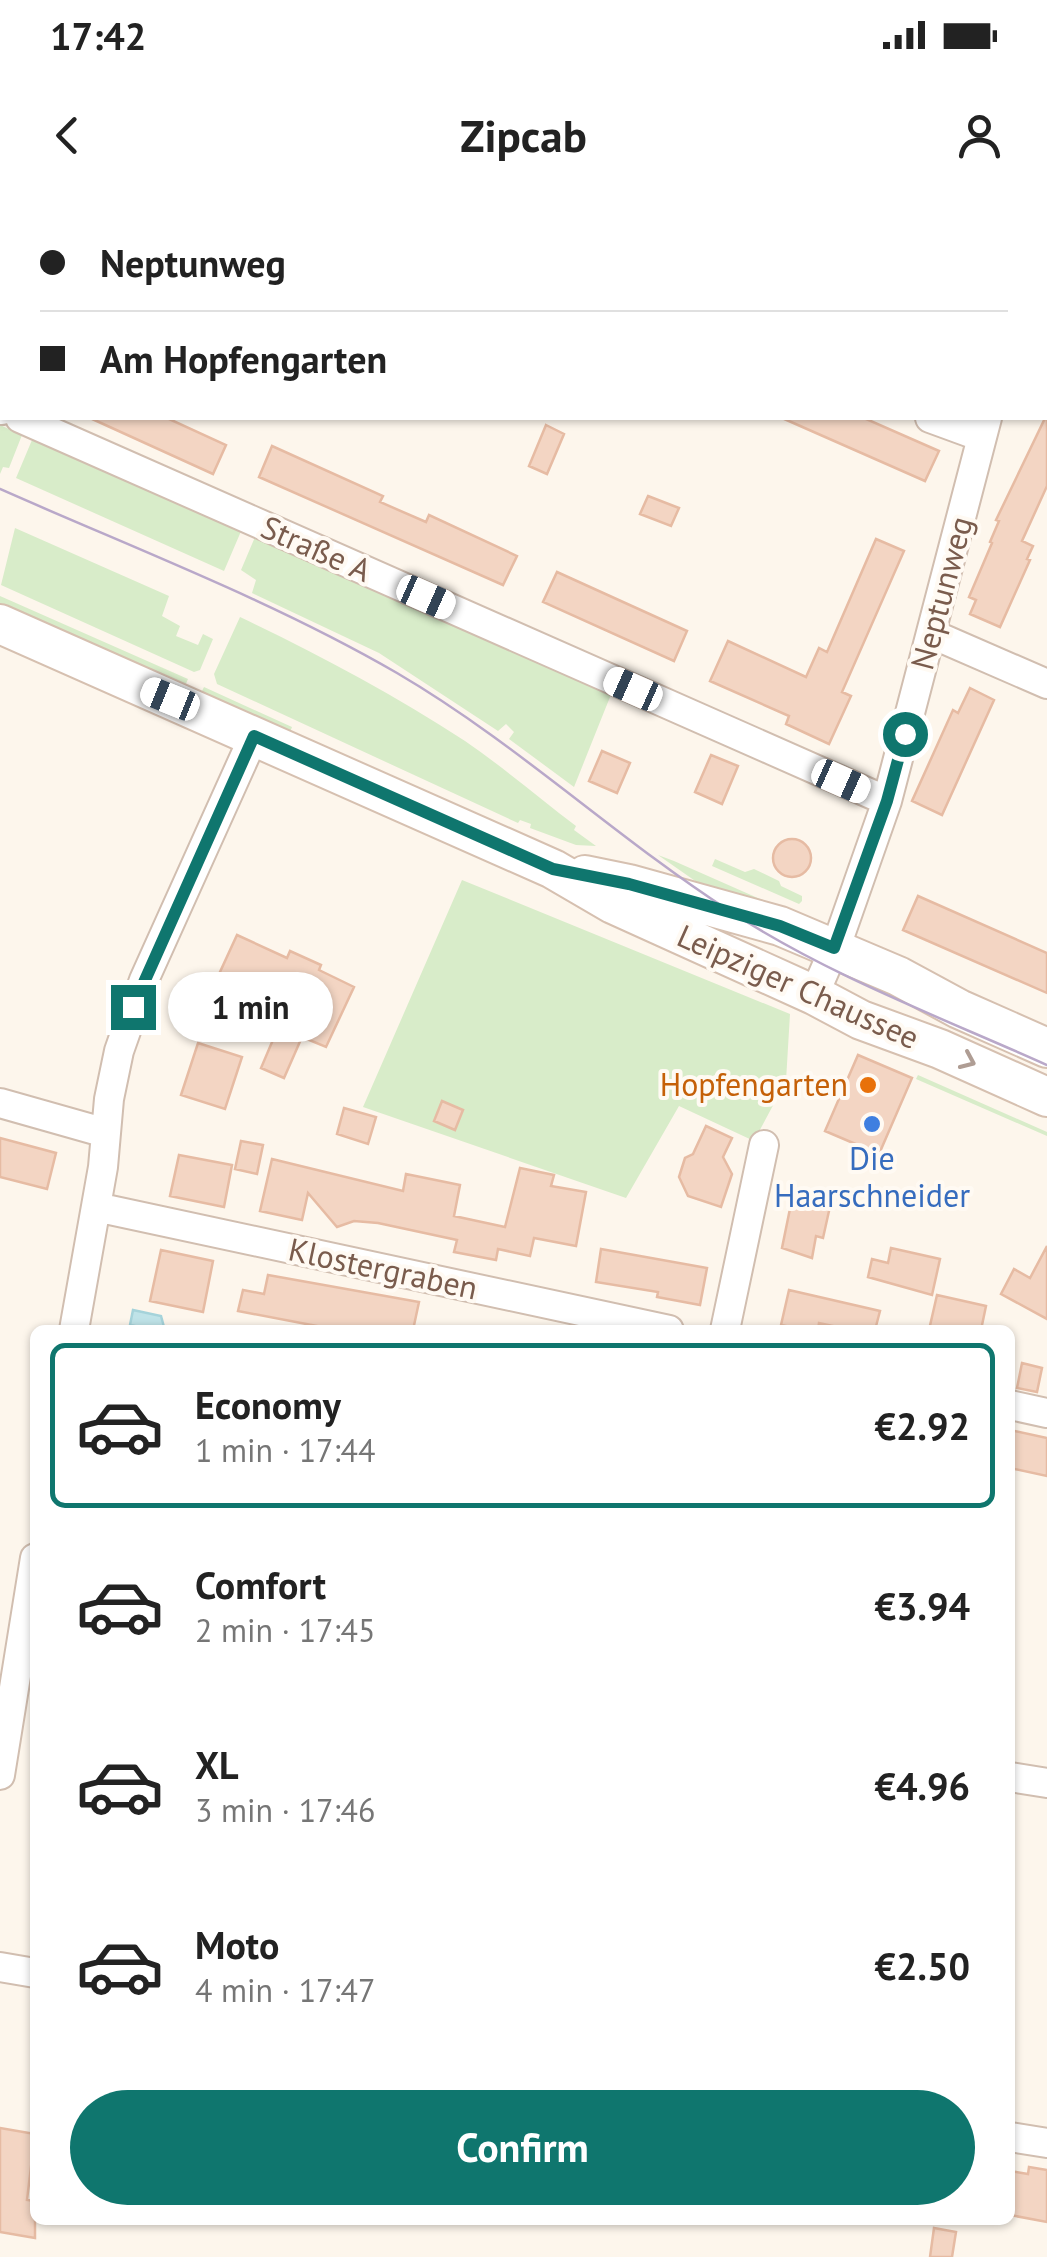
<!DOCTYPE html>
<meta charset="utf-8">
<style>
:root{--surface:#fff;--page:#f2f2f2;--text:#222;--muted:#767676;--line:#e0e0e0;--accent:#0f766e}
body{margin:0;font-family:"PT Sans",sans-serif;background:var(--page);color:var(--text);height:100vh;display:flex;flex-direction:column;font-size:38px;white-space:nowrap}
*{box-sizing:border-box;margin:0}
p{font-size:32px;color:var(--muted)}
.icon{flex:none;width:55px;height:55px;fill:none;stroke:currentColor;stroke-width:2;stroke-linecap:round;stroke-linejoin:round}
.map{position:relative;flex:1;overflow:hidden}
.drawer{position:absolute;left:30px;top:1125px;width:985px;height:900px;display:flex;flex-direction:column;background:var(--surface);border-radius:15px;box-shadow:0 2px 8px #0004}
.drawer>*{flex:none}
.hud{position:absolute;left:0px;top:0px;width:1048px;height:220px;box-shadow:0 2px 8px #0004;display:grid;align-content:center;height:220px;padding:0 40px;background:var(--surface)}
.end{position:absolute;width:45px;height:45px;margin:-22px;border:12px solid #0f766e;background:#fff;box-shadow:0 0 0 5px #fff}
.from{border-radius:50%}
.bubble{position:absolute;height:70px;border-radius:35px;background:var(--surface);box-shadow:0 2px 8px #0004;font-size:32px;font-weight:700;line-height:70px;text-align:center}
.car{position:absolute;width:30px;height:60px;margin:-30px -15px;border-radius:12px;box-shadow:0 0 8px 2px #0007;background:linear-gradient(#fff 24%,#345 0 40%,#fff 0 76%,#345 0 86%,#fff 0)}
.hud b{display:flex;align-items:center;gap:35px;height:95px;font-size:38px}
.hud b+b{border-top:2px solid var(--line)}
.hud i{width:25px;height:25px;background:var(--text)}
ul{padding:18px 0 0;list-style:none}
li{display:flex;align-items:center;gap:30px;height:165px;margin:0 20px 15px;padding:0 20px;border:5px solid transparent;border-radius:15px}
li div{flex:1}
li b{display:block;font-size:38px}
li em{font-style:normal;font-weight:700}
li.on{border-color:var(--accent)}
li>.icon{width:90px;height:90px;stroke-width:1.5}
.primary-button{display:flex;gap:20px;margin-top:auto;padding:20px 40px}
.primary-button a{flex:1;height:115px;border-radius:60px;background:var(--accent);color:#fff;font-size:40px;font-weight:700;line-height:115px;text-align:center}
.status{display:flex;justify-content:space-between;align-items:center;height:70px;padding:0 50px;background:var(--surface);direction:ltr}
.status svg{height:28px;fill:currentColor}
header{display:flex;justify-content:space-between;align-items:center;height:130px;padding:0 40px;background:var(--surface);font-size:45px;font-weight:700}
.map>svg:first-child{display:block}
.green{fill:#d8ecc9}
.water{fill:#bfe3e8;stroke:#a5d3da;stroke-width:2.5}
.building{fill:#f3d5c3;stroke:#e6bba3;stroke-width:2.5}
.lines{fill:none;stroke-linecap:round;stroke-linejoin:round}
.street-casing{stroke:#d1beb0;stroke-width:32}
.secondary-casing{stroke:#d6c0b0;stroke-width:42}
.street{stroke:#fff;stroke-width:28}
.secondary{stroke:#fff;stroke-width:38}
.tram{stroke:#b9a8c9;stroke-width:2.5}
.oneway{stroke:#af9d94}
.route{stroke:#0f766e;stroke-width:12}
.food-dot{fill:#e8710a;stroke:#fffaf3;stroke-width:4}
.shop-dot{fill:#3f7fe0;stroke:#fffaf3;stroke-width:4}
.labels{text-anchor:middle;stroke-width:8;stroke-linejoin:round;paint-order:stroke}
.street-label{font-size:32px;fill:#7a5c4d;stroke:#fffaf3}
.food-label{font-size:32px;fill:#c56008;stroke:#fffaf3;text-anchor:end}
.shop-label{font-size:32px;fill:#366cbe;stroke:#fffaf3}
</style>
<div class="status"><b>17:42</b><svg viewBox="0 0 49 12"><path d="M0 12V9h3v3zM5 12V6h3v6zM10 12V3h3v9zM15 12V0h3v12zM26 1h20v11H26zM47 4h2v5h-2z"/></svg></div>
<header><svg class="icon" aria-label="back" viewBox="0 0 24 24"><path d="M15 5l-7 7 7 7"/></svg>Zipcab<svg class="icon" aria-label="person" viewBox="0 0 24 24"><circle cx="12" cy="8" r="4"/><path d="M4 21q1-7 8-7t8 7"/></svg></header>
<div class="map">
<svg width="1047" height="2057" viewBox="0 0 1047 2057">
<rect width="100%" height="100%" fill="#fdf6ec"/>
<path class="green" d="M0,225L22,235L9,268L3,267L0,274Z
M39,237L242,329L224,371L16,278L32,240Z
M15,328L169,396L162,416L180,426L176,436L198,445L203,434L213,439L200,470L194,472L1,385Z
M255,337L612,492L574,587L509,539L514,532L506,524L498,531L379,453L252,393L256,380L241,370Z
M0,396L188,479L185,486L0,407Z
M240,417C318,454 393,494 465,541C503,567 539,598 576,626L574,630L596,646L576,645L530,628L531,624L520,620L518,623L217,484L214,474Z
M204,487L292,527L290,532L201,493Z
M658,655L674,661L787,711L721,699Z
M715,659L745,672L754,669L779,681L781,686L802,696V701L799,704L712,666Z
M462,680L790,814L786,881L754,941L679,906L626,998L363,907Z
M918,875L1047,932V936L916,879Z"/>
<path class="water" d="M133,1110L161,1116L164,1127L153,1130L130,1125Z"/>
<path class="building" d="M1047,214V286L1022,341L1033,346L1027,359L1030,360L1000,427L970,414L976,400L969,397L992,343L990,342L999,321L996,320Z
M90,218H167L226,245L213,274Z
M782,218H864L939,251L925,281Z
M546,225L564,234L547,274L529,266Z
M272,246L383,296L380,302L426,322L429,315L517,356L503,385L259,277Z
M648,296L679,308L671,326L640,314Z
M876,339L904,351L842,492L851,496L829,544L786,524L789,516L710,481L728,441L806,477L819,448L827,452Z
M557,372L687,431L674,461L543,402Z
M970,488L994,500L942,615L912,601L953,510L958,513Z
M602,551L630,563L617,593L589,581Z
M711,555L738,566L722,604L695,592Z
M773 658a19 19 0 1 1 38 0a19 19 0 1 1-38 0Z
M918,696L1047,753V793L903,730Z
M237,735L287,758L290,751L321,765L319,770L354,787L326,847L302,837L284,878L261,868L278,828L209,796Z
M198,843L242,857L225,909L181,895Z
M858,855L912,878L879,954L825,931Z
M442,901L463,910L455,930L434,921Z
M344,908L376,917L368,944L337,934Z
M706,926L732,938L723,957L732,974L721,1007L688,996L679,977L685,958L693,954Z
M0,938L56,953L47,989L0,977Z
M241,941L263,945L257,974L235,969Z
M179,955L232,965L224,1007L170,996Z
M272,959L403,991L406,974L460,985L454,1016L505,1027L520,968L554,975L551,986L586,992L576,1046L534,1038L530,1056L498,1049L496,1060L454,1052L457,1040L378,1023L354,1021L337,1027L308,993L302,1020L260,1011Z
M793,994L831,1002L823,1038L816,1036L812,1058L782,1048Z
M1047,1046V1119L1001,1094L1014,1069L1030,1078Z
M891,1048L940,1059L932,1095L868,1077L872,1059L888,1063Z
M601,1049L707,1068L700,1105L657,1097L658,1092L596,1082Z
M161,1050L213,1061L203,1112L150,1101Z
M268,1075L419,1102L413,1130H321L322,1127L238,1111L243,1090L264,1094Z
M789,1090L880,1111L875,1130H851L819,1123L818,1130H804L781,1125Z
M937,1095L986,1106L981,1130H929Z
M1022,1163L1042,1168L1037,1192L1017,1188Z
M1010,1230L1047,1238V1276L1010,1268Z
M0,1928L35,1934L27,2000L35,2001V2038L0,2032Z
M1029,1967L1047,1970V2022L1010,2015V1971L1028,1974Z
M934,2028L956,2032L952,2057H930Z"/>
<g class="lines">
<defs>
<path id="street" d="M406,0L415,2
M1045,6L1047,0
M1045,147L1047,148
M0,209L2,210
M20,218L887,601
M930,218L982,237
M932,434L1047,484
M814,795L840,735L887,601L987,218
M0,903L106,933
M96,1007L669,1130
M74,1130L103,967L109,899L119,851L144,780L254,536
M725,1130L764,945
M1010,1205L1047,1213
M0,1575L35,1358
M1010,1577L1047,1583
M0,1767L35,1773
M1010,1937L1047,1943"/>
<path id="secondary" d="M0,424L553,669L613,704L814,795L861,820L940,849L1047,897
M585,675L629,684L780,726L898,776L959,809L1047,848"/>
</defs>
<use href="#street" class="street-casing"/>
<use href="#secondary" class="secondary-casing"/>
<use href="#street" class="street"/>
<use href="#secondary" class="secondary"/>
<path class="tram" d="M0,289C133,348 271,400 397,473C515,542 614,636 728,710C827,775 940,817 1047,865"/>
</g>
<defs><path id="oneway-chevron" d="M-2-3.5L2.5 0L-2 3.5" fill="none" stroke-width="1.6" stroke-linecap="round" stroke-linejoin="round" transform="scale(2.5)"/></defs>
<use class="oneway" href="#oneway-chevron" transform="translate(968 861) rotate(24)"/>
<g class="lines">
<path class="route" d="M133,807L254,536L553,669L629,684L780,726L834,748L887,601L905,534"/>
</g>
<circle class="food-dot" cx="868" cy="885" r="10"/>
<circle class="shop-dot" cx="872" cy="924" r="10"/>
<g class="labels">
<g class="street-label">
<text transform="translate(316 349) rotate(24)" y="11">Straße A</text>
<text transform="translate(942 393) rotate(-75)" y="11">Neptunweg</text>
<text transform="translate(798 787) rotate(24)" y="11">Leipziger Chaussee</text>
<text transform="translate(383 1069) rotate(12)" y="11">Klostergraben</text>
</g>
<g class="food-label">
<text x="848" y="896">Hopfengarten</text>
</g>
<g class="shop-label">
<text x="872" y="970">Die<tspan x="872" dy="37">Haarschneider</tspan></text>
</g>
</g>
</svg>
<i class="end from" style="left:905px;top:534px"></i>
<i class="end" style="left:133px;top:807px"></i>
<div class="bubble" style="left:168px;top:772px;width:165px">1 min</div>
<i class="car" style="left:426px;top:397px;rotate:114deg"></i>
<i class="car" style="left:633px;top:489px;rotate:294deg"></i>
<i class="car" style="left:170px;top:499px;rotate:292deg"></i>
<i class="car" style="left:841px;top:581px;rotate:114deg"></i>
<div class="hud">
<b><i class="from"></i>Neptunweg</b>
<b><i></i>Am Hopfengarten</b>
</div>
<section class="drawer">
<ul>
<li class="on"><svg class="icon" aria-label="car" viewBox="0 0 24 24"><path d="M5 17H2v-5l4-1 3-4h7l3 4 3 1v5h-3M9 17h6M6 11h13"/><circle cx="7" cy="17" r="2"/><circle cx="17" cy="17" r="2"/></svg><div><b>Economy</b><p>1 min · 17:44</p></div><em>€2.92</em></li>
<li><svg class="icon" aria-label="car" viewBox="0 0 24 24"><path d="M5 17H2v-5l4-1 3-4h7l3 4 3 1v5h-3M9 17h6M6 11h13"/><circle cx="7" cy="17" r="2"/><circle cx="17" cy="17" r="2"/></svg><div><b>Comfort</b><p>2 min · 17:45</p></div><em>€3.94</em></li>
<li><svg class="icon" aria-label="car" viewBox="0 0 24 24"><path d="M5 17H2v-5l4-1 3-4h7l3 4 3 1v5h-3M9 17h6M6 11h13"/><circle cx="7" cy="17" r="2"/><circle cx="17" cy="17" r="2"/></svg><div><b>XL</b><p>3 min · 17:46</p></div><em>€4.96</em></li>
<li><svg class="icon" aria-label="car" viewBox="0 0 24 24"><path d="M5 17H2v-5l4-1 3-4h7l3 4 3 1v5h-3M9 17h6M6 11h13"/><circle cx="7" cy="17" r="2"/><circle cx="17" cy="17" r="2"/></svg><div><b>Moto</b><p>4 min · 17:47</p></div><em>€2.50</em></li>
</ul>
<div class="primary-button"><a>Confirm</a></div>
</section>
</div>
